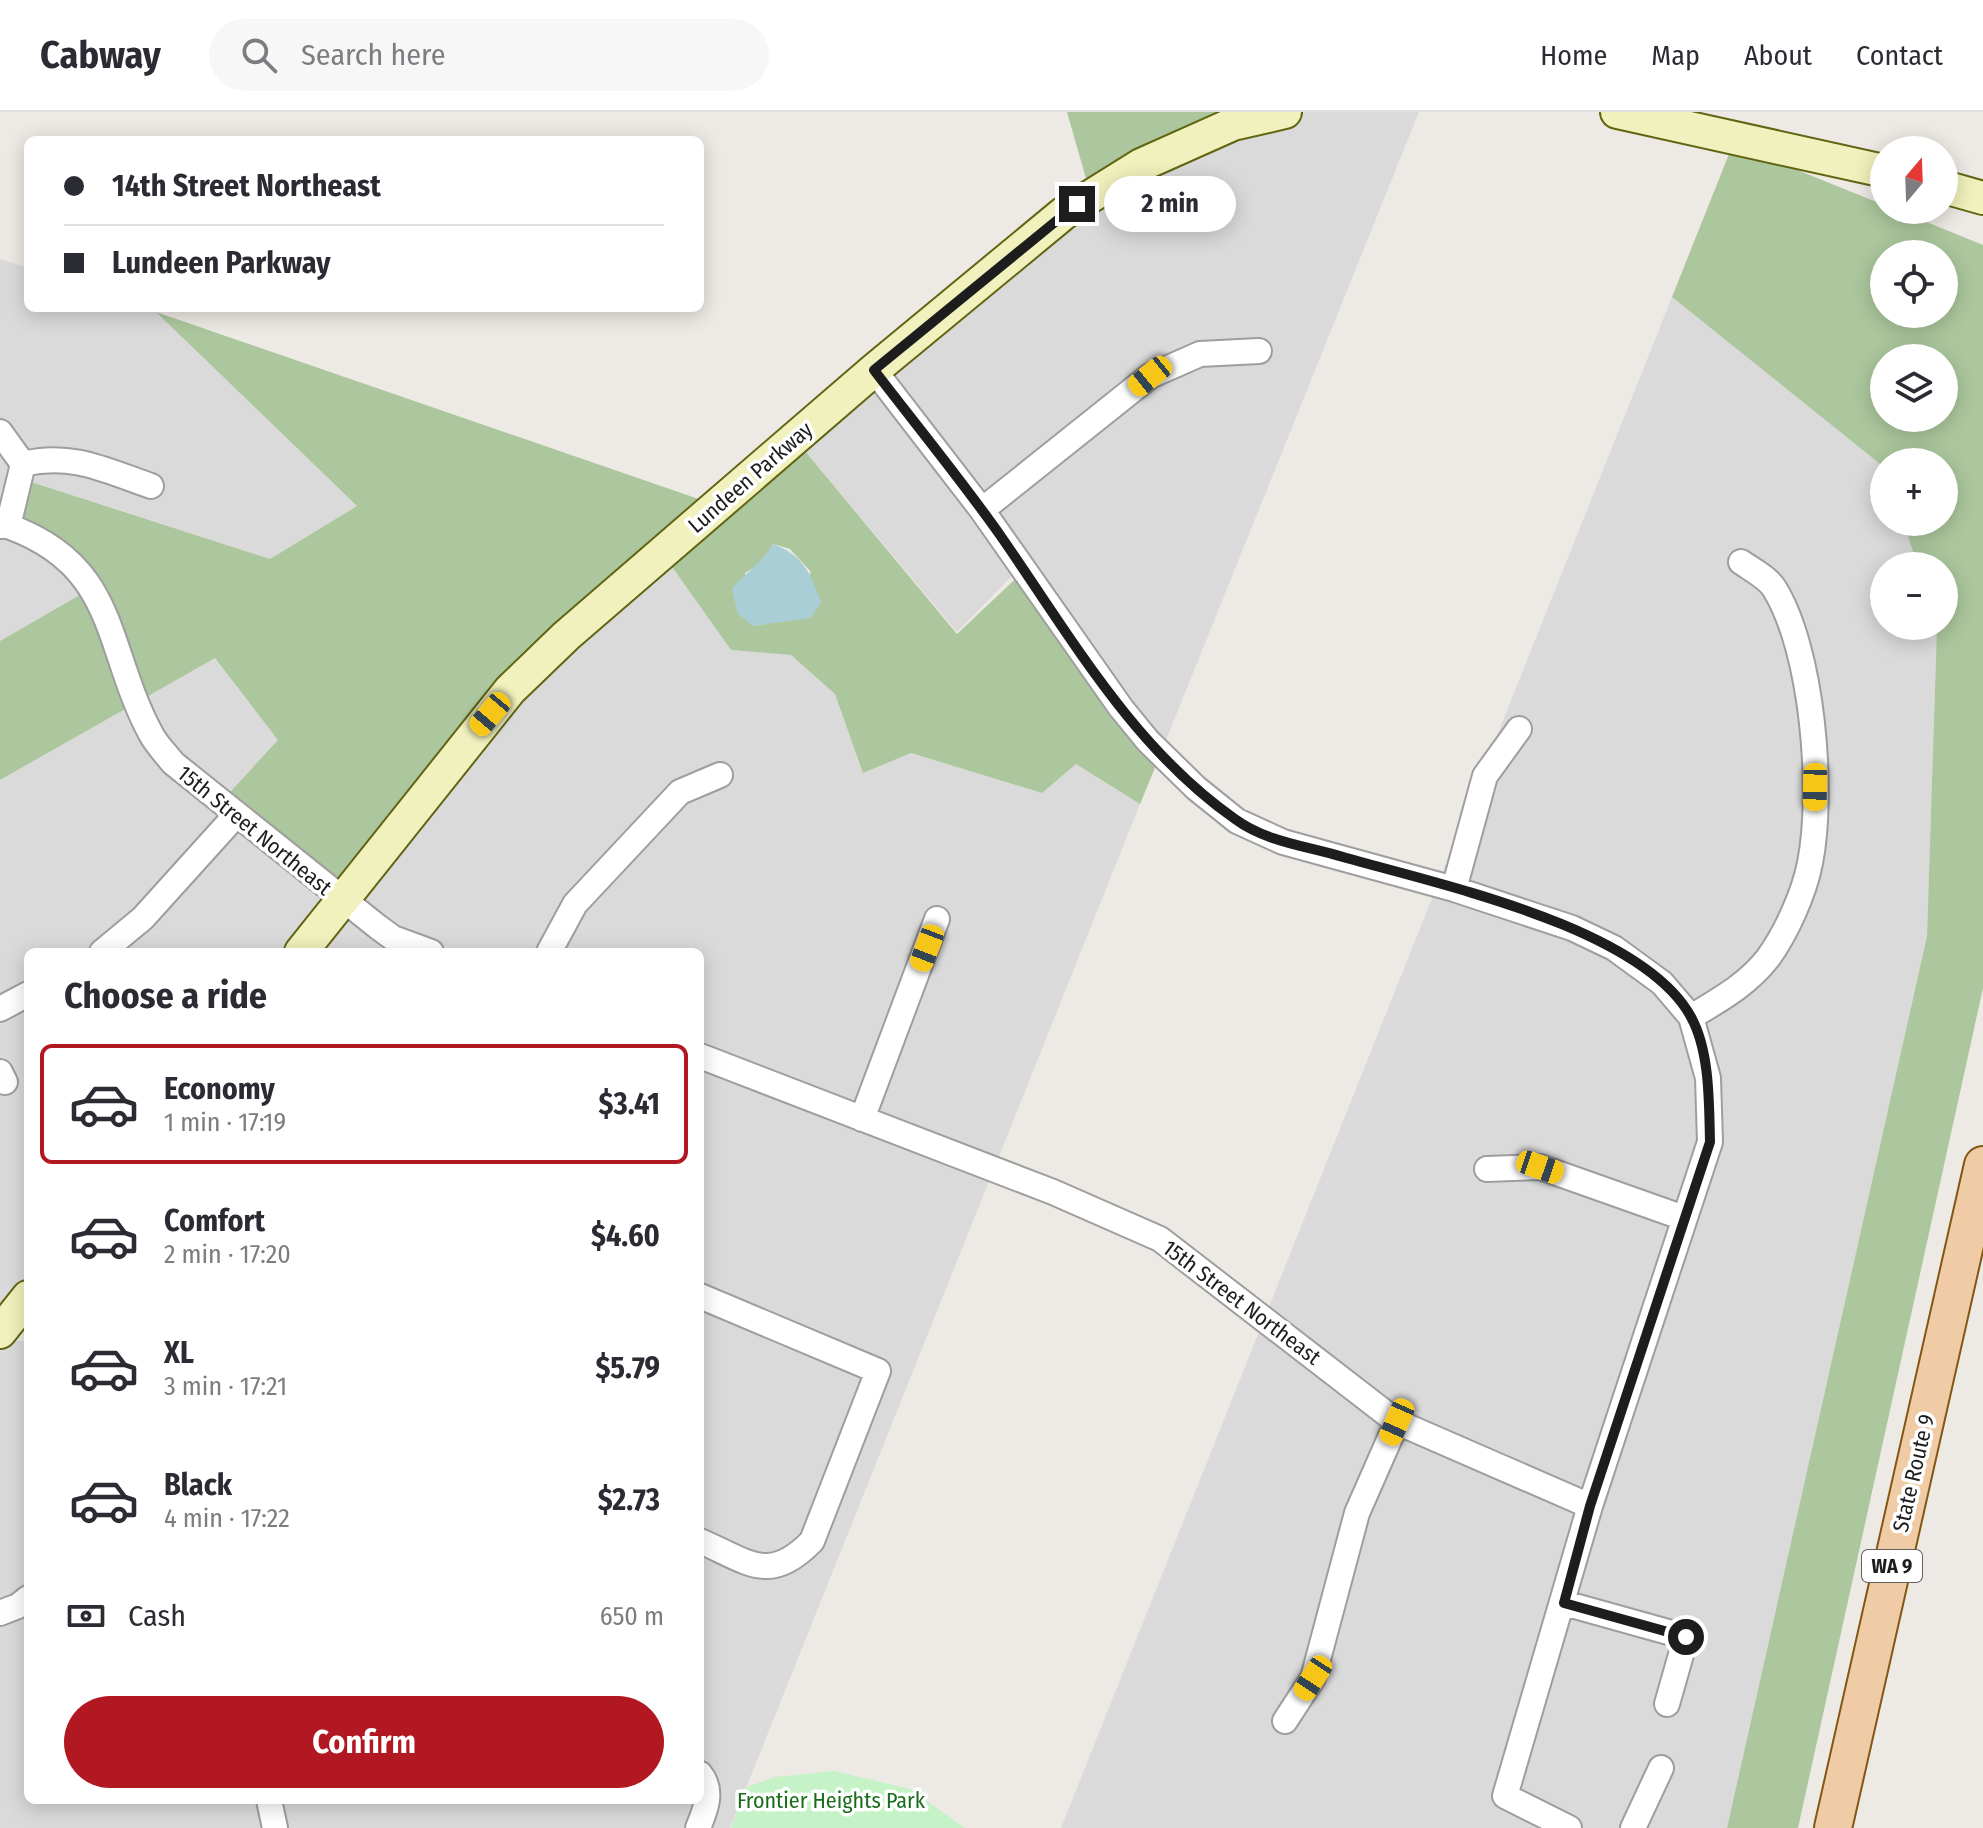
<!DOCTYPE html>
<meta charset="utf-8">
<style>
:root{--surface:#fff;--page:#f7f7f7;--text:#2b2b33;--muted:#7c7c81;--line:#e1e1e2;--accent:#b11821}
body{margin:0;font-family:"Fira Sans Condensed",sans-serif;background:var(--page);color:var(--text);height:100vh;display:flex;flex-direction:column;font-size:30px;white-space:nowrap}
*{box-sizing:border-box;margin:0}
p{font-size:26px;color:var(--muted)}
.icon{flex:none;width:44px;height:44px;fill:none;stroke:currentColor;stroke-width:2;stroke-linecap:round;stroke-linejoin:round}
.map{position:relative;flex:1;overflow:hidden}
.sheet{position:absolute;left:24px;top:836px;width:680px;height:856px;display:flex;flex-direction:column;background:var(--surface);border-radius:12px;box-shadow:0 4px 20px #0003}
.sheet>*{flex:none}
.top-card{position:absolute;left:24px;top:24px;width:680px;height:176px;border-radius:12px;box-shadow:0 4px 20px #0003;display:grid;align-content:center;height:176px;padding:0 40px;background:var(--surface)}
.needle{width:52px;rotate:19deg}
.controls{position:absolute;left:1870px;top:24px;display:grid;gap:16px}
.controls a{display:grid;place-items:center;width:88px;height:88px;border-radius:50%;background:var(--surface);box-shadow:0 4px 20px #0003;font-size:40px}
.end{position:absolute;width:36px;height:36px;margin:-18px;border:10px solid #1d1d1d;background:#fff;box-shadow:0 0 0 4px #fff}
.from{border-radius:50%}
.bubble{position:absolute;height:56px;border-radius:28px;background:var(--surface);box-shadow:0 4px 20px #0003;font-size:26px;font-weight:700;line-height:56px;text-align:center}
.car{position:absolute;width:24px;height:48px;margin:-24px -12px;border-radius:10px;box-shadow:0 0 6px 2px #0007;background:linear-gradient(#f5c518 24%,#345 0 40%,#f5c518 0 76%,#345 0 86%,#f5c518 0)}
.top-card b{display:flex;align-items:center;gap:28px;height:76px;font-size:30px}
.top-card b+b{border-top:2px solid var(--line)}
.top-card i{width:20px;height:20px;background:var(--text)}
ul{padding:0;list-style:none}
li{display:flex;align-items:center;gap:24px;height:120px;margin:0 16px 12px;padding:0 24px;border:4px solid transparent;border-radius:12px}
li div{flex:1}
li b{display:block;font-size:30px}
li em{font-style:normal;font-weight:700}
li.selected{border-color:var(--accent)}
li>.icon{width:72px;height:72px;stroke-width:1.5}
h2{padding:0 40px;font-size:36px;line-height:96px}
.pay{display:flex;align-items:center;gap:20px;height:88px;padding:0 40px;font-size:30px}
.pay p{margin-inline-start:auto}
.action{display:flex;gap:16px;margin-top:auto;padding:16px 40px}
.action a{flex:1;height:92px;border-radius:48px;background:var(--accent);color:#fff;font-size:32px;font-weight:700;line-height:92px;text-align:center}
header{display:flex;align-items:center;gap:48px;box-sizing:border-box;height:112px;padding:0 40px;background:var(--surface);border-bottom:2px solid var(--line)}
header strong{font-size:38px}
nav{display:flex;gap:44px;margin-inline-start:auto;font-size:28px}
.search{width:560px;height:72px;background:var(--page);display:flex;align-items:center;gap:20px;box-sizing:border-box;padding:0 28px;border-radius:44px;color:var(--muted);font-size:30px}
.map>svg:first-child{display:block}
.residential{fill:#dbdada}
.forest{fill:#acc79d;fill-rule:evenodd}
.park{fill:#c5f2c6}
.water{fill:#a9ced5}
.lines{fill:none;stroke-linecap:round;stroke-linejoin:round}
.street-casing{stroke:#9e9e9e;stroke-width:28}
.secondary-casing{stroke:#616512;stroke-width:36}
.primary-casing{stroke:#835712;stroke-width:40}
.street{stroke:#fff;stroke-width:24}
.secondary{stroke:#f1f1bd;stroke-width:32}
.primary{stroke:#f0cca6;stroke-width:36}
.route{stroke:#1d1d1d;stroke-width:10}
.labels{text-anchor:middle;stroke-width:7;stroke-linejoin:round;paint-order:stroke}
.shield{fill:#fff;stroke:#616161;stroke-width:2}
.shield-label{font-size:20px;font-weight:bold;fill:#1d1d1d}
.street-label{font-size:22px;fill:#1d1d1d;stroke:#fff}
.park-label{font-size:22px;fill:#196d1b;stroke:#fff}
</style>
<header>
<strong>Cabway</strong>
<div class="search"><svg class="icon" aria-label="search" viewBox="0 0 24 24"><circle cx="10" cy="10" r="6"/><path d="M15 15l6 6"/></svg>Search here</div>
<nav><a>Home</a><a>Map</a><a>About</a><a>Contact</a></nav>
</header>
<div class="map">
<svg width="1983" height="1716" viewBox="0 0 1983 1716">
<rect width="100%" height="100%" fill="#ede9e4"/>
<path class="residential" d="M1285,0H1419L1162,638L1021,455L957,520L795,327L1063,101Z
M0,147L28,156V196H143L156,200L357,394L270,447L20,366L93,476L0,529Z
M1672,185L1883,351L1884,410H1903L1918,454H1884V514H1937L1927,824L1727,1716H1061Z
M663,441L731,538L791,543L836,582L863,660L911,641L1042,681L1076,652L1140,692L730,1716H0V1229H28V1688H700V840H28V1185L0,1220V668L215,545L279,628L221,690L450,649Z"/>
<path class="forest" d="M1067,0H1285L1091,84Z
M1733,32L1884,93V98H1897L1983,133V876L1798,1716H1727L1927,824L1937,514H1944V454H1918L1903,410H1944V350H1884V355L1672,185ZM1884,142H1944V202H1884ZM1884,246H1944V306H1884Z
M156,200L719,394L795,327L957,522L1027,456L1159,646L1140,692L1076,652L1042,681L911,641L863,661L835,582L791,543L731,538L663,442L566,524L342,788L221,690L278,628L215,546L0,668V529L92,476L8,414L19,366L270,447L357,394ZM773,432L790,437L811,460L781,509L753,514L745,461L764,449Z"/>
<path class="park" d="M834,1659L910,1677L965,1716H731L747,1675L775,1665Z"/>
<path class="water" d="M773,432C803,443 811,461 821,491L810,506L753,514L738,502L732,477C746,460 762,451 773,432Z"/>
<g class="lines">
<defs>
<path id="street" d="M874,258L982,398L1121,596L1148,629L1196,676L1237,709L1283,730L1454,777L1572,816L1614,836L1662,871L1691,905
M0,320L23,352C71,340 105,358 151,374
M982,398L1150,264L1200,242L1259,239
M0,414H8L23,352
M8,414C119,454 104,535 151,622C156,632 166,642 173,651L378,815L393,826L431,840
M1454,777L1485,664L1519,617
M102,840L143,806L236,703
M549,840L575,792L680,680L720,663
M0,897L28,882
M700,944L1053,1080L1160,1127L1397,1310L1590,1394
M0,960L5,970
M862,1007L937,807
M1487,1057L1540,1055L1684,1106
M700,1184L878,1259L812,1429C769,1473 749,1450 700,1429
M1564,1491L1686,1525L1667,1592
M0,1501L18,1494L28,1486
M1285,1609L1313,1566L1357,1401L1397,1310
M269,1688L275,1716
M698,1716C705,1699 714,1679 700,1662
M1569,1716L1505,1684L1590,1394L1710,1030L1708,966L1691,905C1719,888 1747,873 1768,846C1786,821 1804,782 1810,751C1824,680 1813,538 1774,476C1768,466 1751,457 1741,450
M1633,1716L1661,1656"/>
<path id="secondary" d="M1617,0L1884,59
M1944,75L1983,86
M301,840L510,578L566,524L874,258L1064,101L1141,53L1233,12L1285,0
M0,1220L28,1185"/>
<path id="primary" d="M1833,1716L1983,1053"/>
</defs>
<use href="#street" class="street-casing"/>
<use href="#secondary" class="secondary-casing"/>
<use href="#primary" class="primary-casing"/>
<use href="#street" class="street"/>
<use href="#secondary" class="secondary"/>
<use href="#primary" class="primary"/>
</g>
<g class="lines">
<path class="route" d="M1077,92L874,258C916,313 960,366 1000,423C1069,522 1133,636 1235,707C1266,730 1307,734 1343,745C1437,772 1642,815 1691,905C1710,939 1709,992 1710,1030L1590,1394L1564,1491L1686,1525"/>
</g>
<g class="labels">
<rect class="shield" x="1862" y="1438" width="60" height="32" rx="6"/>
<g class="shield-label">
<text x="1892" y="1461">WA 9</text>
</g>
<g class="street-label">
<text transform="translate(750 365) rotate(-41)" y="8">Lundeen Parkway</text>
<text transform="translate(255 718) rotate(39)" y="8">15th Street Northeast</text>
<text transform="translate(1242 1190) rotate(37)" y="8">15th Street Northeast</text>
<text transform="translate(1913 1361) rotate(-77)" y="8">State Route 9</text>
</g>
<g class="park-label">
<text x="831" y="1696">Frontier Heights Park</text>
</g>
</g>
</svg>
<div class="controls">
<a><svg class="needle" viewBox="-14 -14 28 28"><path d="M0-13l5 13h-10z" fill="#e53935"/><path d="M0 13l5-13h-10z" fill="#7c7c81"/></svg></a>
<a><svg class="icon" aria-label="locate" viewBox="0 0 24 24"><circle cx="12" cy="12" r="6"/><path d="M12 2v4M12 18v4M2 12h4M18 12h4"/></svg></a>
<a><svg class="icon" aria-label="layers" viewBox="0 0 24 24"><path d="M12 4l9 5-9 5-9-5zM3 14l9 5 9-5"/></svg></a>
<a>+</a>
<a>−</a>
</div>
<i class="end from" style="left:1686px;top:1525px"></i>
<i class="end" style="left:1077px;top:92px"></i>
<div class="bubble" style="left:1104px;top:64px;width:132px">2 min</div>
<i class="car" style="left:1150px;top:264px;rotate:231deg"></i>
<i class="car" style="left:490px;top:602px;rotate:220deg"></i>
<i class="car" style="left:1815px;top:675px;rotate:181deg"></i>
<i class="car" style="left:927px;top:836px;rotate:201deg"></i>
<i class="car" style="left:1540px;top:1055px;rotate:109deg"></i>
<i class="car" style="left:1397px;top:1310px;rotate:204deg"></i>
<i class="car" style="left:1313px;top:1566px;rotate:213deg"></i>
<div class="top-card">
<b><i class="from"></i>14th Street Northeast</b>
<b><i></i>Lundeen Parkway</b>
</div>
<section class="sheet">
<h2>Choose a ride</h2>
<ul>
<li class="selected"><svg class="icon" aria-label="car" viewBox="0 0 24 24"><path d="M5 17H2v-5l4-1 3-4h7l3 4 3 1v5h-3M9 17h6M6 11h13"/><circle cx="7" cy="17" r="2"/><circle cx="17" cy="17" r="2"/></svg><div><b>Economy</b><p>1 min · 17:19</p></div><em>$3.41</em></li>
<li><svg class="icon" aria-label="car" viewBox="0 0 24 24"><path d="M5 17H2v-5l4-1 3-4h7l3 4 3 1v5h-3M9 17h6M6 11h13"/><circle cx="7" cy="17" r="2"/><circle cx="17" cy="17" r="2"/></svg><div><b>Comfort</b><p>2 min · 17:20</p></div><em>$4.60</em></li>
<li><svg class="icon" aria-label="car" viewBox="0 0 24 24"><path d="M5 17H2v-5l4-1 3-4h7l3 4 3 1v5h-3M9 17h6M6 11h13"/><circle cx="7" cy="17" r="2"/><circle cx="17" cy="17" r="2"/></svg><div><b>XL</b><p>3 min · 17:21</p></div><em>$5.79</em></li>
<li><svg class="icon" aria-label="car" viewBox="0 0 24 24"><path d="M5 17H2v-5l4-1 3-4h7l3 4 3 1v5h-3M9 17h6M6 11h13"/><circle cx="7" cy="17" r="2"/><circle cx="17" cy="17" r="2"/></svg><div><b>Black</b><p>4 min · 17:22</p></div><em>$2.73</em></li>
</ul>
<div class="pay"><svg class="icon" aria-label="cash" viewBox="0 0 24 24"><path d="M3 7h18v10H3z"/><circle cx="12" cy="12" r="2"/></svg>Cash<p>650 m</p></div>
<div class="action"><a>Confirm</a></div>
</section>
</div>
